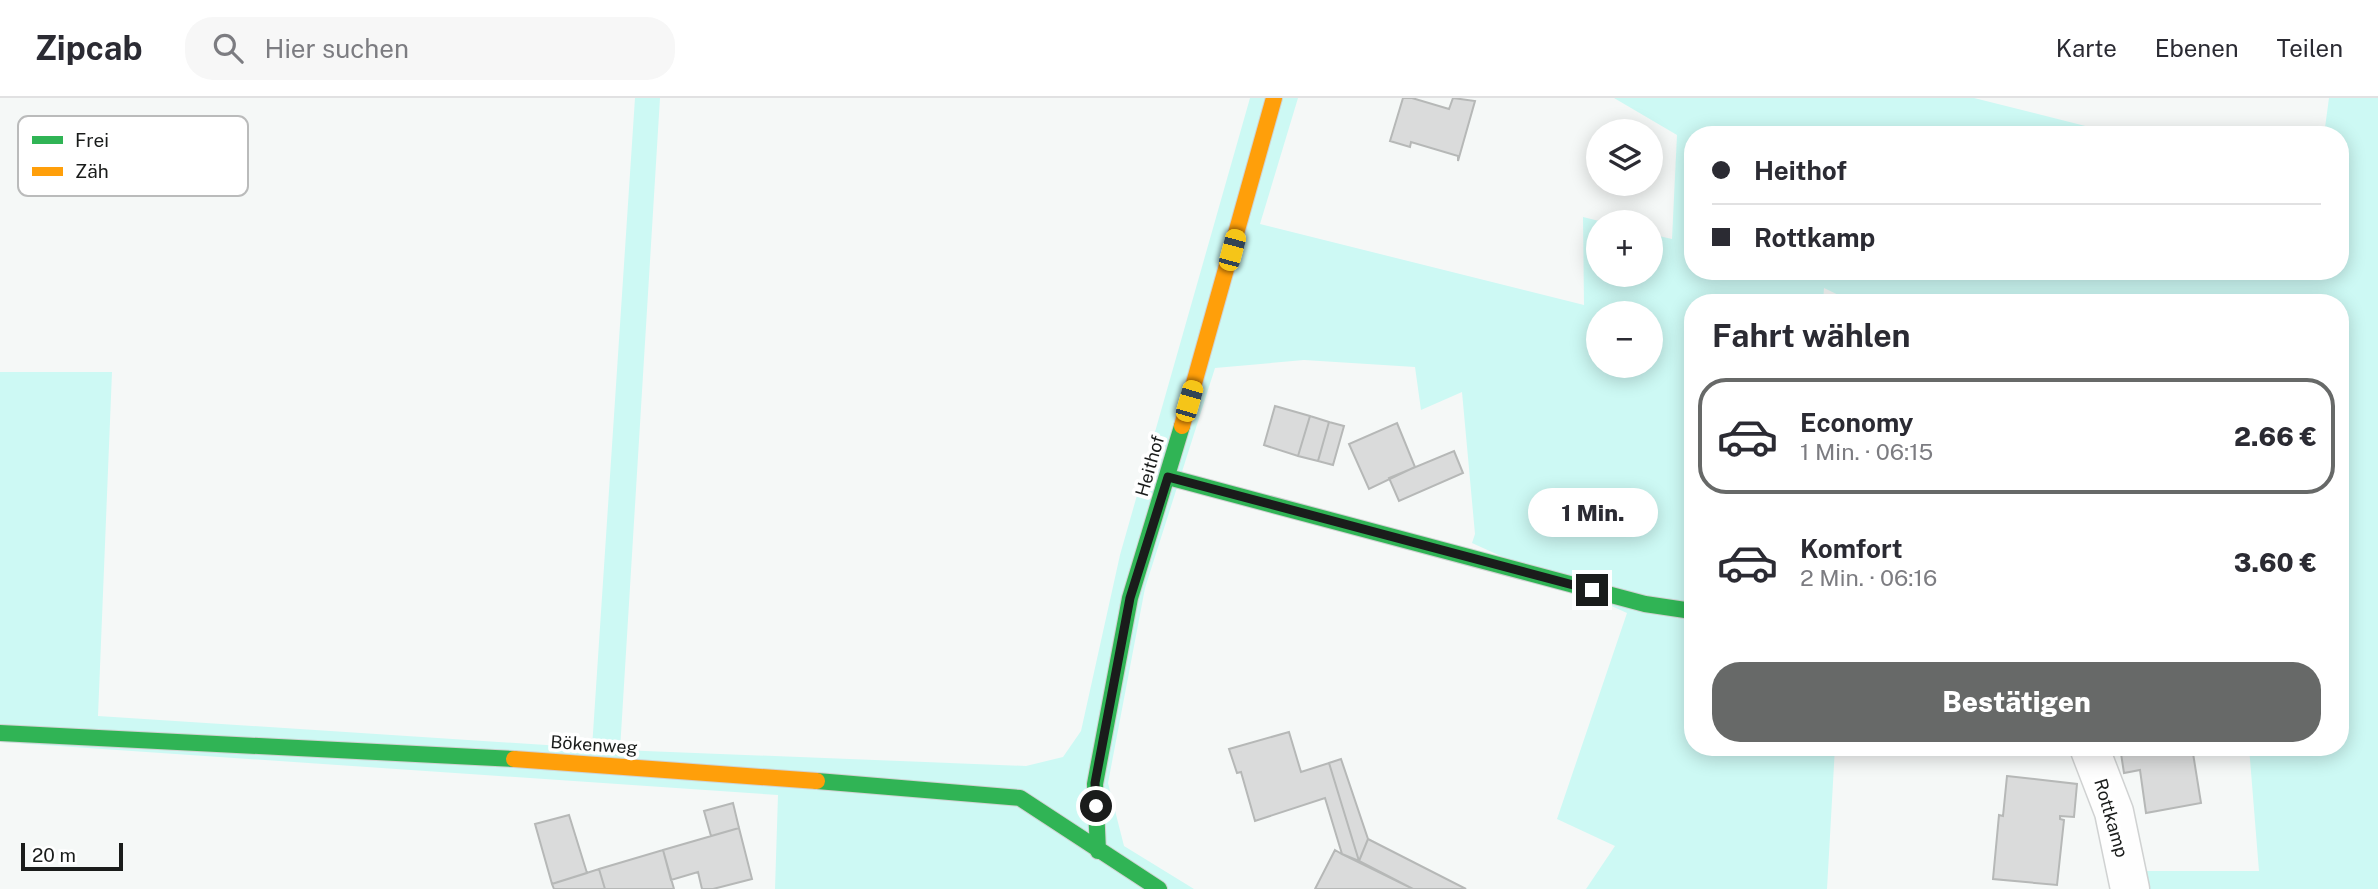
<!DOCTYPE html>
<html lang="de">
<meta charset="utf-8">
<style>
:root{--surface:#fff;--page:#f7f7f7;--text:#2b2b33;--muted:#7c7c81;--line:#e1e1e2;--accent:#676968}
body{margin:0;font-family:"Public Sans",sans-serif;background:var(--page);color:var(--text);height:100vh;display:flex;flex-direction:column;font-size:26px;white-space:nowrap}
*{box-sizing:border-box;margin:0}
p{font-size:23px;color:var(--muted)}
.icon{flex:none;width:38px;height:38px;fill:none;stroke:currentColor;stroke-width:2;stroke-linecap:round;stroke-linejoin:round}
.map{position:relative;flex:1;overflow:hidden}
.details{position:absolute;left:1684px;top:196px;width:665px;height:462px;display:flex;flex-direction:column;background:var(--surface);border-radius:28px;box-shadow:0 4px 18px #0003}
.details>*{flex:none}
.hud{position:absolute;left:1684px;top:28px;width:665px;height:154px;border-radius:28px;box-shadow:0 4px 18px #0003;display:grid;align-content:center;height:154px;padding:0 28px;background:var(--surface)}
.buttons{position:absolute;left:1586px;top:21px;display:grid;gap:14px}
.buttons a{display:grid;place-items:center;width:77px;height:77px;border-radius:50%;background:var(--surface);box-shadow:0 4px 18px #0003;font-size:35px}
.scale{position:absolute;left:21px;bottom:18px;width:102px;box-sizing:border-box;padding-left:7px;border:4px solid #1a1c1b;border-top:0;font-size:19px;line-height:24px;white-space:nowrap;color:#1a1c1b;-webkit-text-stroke:5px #fff;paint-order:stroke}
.end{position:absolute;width:32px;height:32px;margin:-16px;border:9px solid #1a1c1b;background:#fff;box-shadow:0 0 0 4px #fff}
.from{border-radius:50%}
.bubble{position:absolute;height:49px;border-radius:24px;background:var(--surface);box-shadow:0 4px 18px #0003;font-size:23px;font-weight:800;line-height:49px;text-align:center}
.car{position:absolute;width:21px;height:42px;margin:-21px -10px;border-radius:9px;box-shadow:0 0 5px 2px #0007;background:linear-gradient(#f5c518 24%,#345 0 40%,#f5c518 0 76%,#345 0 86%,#f5c518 0)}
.hud b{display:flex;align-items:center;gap:24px;height:66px;font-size:26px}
.hud b+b{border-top:2px solid var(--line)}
.hud i{width:18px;height:18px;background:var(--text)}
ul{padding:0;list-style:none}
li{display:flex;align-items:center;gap:21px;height:116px;margin:0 14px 10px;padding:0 14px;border:4px solid transparent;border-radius:28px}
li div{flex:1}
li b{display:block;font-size:26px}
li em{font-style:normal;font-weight:800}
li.selected{border-color:var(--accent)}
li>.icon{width:63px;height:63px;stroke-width:1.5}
h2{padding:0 28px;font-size:32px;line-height:84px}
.button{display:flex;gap:14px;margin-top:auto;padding:14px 28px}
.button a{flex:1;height:80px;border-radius:28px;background:var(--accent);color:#fff;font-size:28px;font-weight:800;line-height:80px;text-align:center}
header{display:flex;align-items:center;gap:42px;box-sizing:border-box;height:98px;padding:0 35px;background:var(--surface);border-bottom:2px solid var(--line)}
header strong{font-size:33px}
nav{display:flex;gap:38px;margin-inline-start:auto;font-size:24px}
.search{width:490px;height:63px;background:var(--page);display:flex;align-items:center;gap:18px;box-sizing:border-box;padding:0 24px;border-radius:28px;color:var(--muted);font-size:26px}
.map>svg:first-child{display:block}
.green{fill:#cdf9f4;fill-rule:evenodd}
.building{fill:#dadbdb;stroke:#b6b8b7;stroke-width:2}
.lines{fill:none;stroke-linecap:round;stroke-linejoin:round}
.street-casing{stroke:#d0d2d2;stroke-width:41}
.fast-casing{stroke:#d0d2d2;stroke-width:18}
.slow-casing{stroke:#d0d2d2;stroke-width:18}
.street{stroke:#fefefe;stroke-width:38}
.fast{stroke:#30b455;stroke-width:16}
.slow{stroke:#ff9f0a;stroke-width:16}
.route{stroke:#1a1c1b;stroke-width:9}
.labels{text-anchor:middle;stroke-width:7;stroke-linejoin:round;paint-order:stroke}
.street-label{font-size:18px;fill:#1a1c1b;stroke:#fff}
.key{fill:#fff;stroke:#babbbb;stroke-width:2}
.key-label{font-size:19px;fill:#1a1c1b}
</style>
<header>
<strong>Zipcab</strong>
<div class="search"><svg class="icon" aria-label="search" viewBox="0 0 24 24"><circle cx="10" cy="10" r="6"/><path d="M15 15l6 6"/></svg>Hier suchen</div>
<nav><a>Karte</a><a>Ebenen</a><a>Teilen</a></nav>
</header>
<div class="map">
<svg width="2378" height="791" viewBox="0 0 2378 791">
<rect width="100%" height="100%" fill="#f5f8f7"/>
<path class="green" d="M635,0H660L620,652L1026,668L1063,659L1081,633L1120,457L1250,0H1298L1260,126L1584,207L1583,119L1603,124H1598V177H1650V136L1672,141L1677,37L1614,0H1974L2121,37H1692V173H2340V37H2324L2329,0H2378V791H2121L2140,773H2259L2249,649H2340V205H1855L1824,190L1823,205H1692V649H1835L1827,791H1586L1615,748L1557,721L1627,515L1472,445L1475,436L1462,294L1421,312L1415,269L1304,262L1215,270L1145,490L1108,685L1124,748L1194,791H775L778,697L0,644V274H112L98,618L592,650ZM1598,215H1650V268H1598Z"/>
<path class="building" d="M1403,0H1412L1449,11L1453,0L1475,3L1458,63V58L1411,44L1410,49L1390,43Z
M1275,308L1310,318L1298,358L1264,347Z
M1310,318L1329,324L1318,363L1298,358Z
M1329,324L1344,328L1333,367L1318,363Z
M1397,325L1415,369L1369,391L1349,346Z
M1454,353L1463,375L1399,403L1389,380Z
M1289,634L1301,674L1329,665L1359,763L1342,756L1325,700L1255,723L1241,674L1237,675L1229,651Z
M2120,649H2192L2201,705L2146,715L2140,672L2124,675Z
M1341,661L1368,741L1359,763L1329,665Z
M2007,678L2077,686L2074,719L2060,718V721L2064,722L2057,787L1993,781L1999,717L2003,718Z
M733,705L739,730L711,738L704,713Z
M569,717L587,775L552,786L535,726Z
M739,730L752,781L713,791H702L698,774L671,782L663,752Z
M1368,741L1466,791H1413L1359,763Z
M663,752L674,791H605L599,771Z
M1335,752L1342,756L1413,791H1315Z
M599,771L605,791H554L552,786Z"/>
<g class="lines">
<defs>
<path id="street" d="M2089,649L2114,714L2130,791"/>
<path id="fast" d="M1168,379L1645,506L1692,513
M0,635L514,661
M817,683L1020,700L1159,791
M1098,753L1095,686L1130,500L1182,328"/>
<path id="slow" d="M1182,328L1274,0
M514,661L817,683"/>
</defs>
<use href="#street" class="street-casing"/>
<use href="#fast" class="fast-casing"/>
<use href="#slow" class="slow-casing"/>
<use href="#street" class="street"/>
<use href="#fast" class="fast"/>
<use href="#slow" class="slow"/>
</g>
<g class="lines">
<path class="route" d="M1096,708L1095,685L1130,500L1168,379L1592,492"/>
</g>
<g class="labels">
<g class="street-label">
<text transform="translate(1150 368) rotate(-74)" y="6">Heithof</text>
<text transform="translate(594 647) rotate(4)" y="6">Bökenweg</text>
<text transform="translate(2111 720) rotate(74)" y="6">Rottkamp</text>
</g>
</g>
<rect x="18" y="18" width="230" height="80" rx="10" class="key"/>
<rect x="32" y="38" width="31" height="8" fill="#30b455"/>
<rect x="32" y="69" width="31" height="9" fill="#ff9f0a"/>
<g class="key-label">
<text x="75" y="49">Frei</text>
<text x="75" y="80">Zäh</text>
</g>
</svg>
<div class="buttons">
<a><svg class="icon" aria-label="layers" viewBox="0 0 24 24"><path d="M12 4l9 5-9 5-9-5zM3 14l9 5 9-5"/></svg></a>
<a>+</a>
<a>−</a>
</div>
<div class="scale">20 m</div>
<i class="end from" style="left:1096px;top:708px"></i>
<i class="end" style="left:1592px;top:492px"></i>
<div class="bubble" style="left:1528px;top:390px;width:130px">1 Min.</div>
<i class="car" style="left:1232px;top:152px;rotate:15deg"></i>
<i class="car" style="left:1189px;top:303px;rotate:16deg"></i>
<div class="hud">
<b><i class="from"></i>Heithof</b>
<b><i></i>Rottkamp</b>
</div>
<section class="details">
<h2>Fahrt wählen</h2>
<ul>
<li class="selected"><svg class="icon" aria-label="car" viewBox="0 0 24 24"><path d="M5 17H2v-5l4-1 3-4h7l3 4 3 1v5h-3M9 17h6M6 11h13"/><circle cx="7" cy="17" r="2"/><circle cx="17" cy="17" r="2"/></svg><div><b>Economy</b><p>1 Min. · 06:15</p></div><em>2.66 €</em></li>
<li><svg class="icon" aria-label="car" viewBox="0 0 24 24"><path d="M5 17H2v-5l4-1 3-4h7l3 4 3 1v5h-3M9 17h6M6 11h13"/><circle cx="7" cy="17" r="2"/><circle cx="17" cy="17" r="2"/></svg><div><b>Komfort</b><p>2 Min. · 06:16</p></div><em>3.60 €</em></li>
</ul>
<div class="button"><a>Bestätigen</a></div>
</section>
</div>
